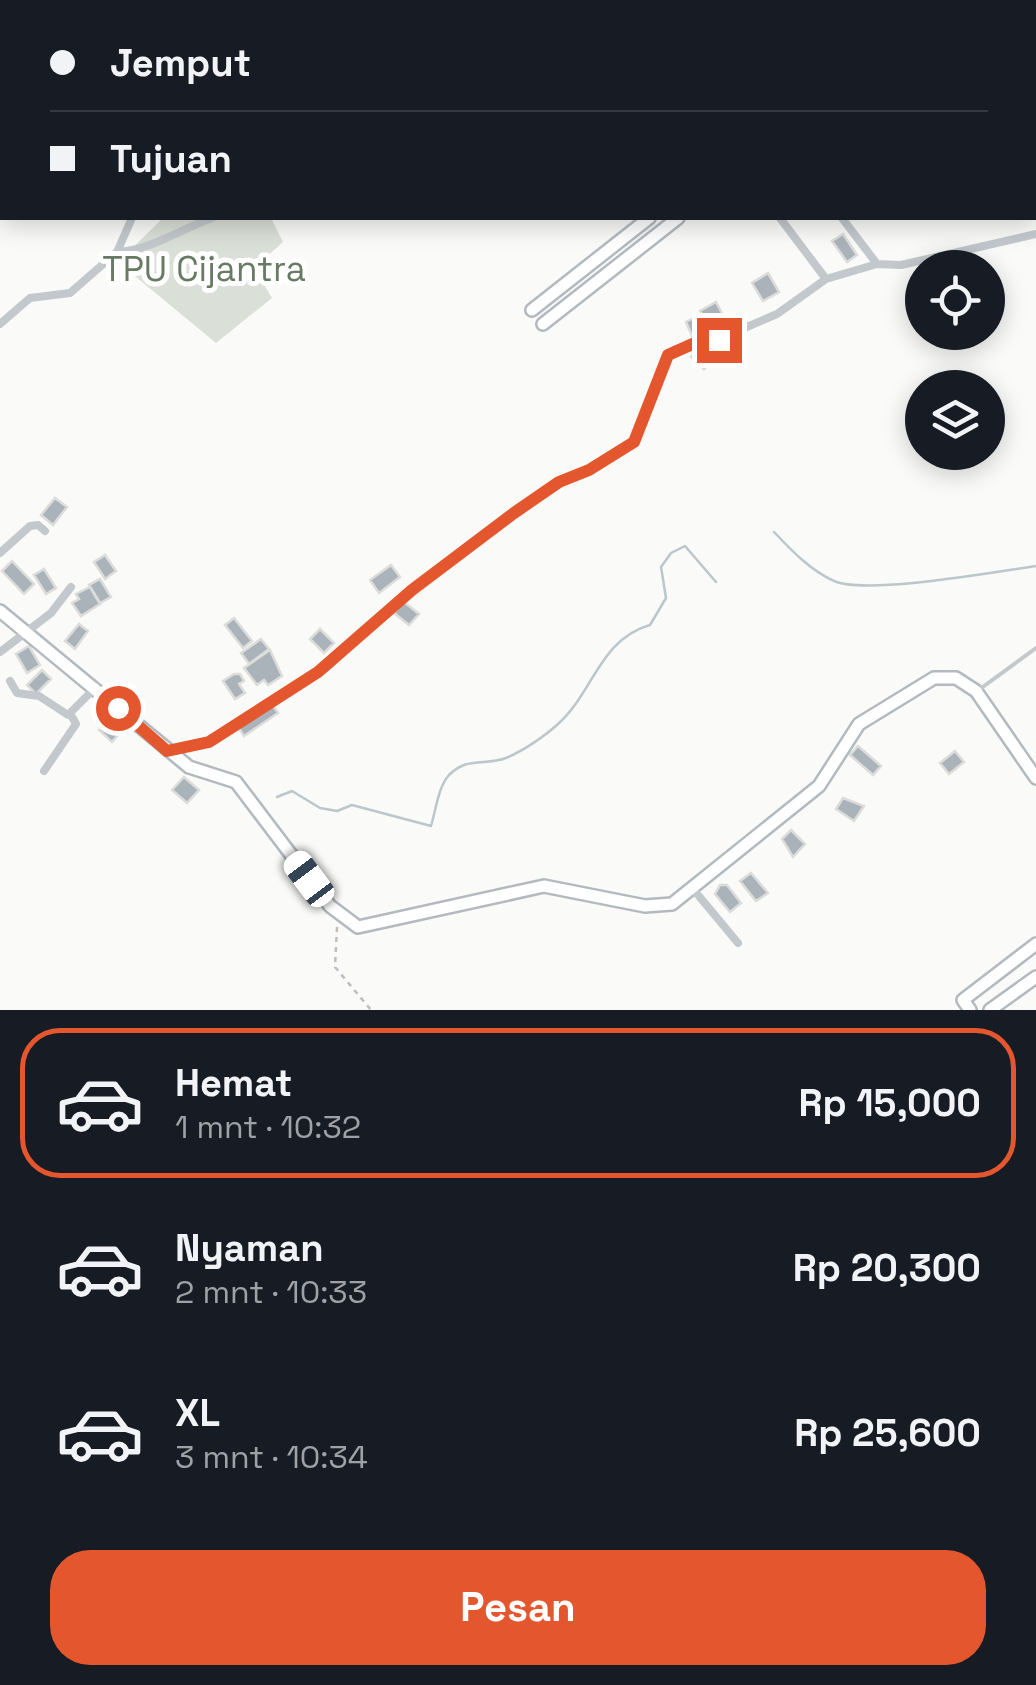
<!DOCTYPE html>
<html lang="id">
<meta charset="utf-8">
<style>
:root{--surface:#171b24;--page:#242831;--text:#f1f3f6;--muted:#9ea1a6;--line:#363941;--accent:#e4572e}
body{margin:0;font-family:"Space Grotesk",sans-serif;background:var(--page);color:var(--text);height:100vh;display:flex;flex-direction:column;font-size:38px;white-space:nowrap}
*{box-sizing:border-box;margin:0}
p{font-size:32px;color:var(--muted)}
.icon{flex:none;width:55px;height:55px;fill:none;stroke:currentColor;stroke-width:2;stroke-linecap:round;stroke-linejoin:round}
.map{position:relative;height:1010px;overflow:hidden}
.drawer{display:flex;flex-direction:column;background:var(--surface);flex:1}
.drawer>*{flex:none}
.banner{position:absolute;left:0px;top:0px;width:1038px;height:220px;box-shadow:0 5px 25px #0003;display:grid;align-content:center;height:220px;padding:0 50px;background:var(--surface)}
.tools{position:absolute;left:905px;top:250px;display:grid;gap:20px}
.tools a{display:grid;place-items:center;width:100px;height:100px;border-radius:50%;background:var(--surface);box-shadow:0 5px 25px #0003;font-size:50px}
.end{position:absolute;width:45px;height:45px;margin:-22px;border:12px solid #e4572e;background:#fff;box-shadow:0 0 0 5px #fff}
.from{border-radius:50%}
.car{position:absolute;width:30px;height:60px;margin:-30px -15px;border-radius:12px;box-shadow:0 0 8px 2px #0007;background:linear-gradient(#fff 24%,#345 0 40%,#fff 0 76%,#345 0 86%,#fff 0)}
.banner b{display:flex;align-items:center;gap:35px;height:95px;font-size:38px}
.banner b+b{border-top:2px solid var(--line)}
.banner i{width:25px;height:25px;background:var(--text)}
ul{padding:18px 0 0;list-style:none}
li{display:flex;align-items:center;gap:30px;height:150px;margin:0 20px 15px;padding:0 30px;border:5px solid transparent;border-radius:40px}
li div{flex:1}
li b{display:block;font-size:38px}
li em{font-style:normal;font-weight:700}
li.selected{border-color:var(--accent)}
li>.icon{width:90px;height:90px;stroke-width:1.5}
.action{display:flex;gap:20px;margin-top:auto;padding:20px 50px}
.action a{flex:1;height:115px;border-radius:40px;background:var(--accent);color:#fff;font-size:40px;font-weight:700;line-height:115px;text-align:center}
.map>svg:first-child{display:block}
.green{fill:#dadfd7}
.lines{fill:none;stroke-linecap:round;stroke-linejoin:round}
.stream{stroke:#bbc7cb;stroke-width:2.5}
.building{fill:#aab3b9;stroke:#dcdcda;stroke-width:2.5}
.secondary-casing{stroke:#b3babf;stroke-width:16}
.path{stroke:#bbbfc2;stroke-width:2.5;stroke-dasharray:5 5;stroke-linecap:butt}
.lane{stroke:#c3c8cc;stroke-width:4}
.street{stroke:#c3c8cc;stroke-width:8}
.secondary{stroke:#fff;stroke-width:11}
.route{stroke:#e4572e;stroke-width:12}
.labels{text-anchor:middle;stroke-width:10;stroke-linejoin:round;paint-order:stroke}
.park-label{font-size:35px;fill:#687a64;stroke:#fff}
</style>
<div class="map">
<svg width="1036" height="1010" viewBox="0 0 1036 1010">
<rect width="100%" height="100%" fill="#fafaf8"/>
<path class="green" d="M163,218H271L283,242L254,268L272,298L216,343L118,262Z"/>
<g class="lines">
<path class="stream" d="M774,532C792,551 810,570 834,581C866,595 995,572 1036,566
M277,797L292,791L320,808L337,811L352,805L431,826C436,810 438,787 449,775C468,756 485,766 506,758C523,751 545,736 558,724C593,693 600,639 650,625L666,598L661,567L671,553L685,546L716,582"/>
</g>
<path class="building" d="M843,234L857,255L847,262L832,241Z
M768,273L779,292L763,301L752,283Z
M716,302L726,321L711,330L700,311Z
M701,314L709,331L693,338L686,322Z
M705,342L718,354L704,369L691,357Z
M55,498L67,507L53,525L41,515Z
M105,555L116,571L105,579L94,562Z
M12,561L34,584L24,594L2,571Z
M391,565L400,577L379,593L370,580Z
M44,569L56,588L46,594L34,575Z
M100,579L111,597L100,603L89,585Z
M90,587L100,604L81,616L72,603L79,599L76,594Z
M404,602L419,614L409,625L394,613Z
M234,618L252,641L243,648L225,625Z
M79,624L88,631L75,649L65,641Z
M320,629L334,643L324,653L310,639Z
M261,639L269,649L249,664L241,653Z
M29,646L40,665L27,673L16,654Z
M270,650L282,676L268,685L264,680L257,685L244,668Z
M42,670L51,679L36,694L27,685Z
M234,674H240L244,681L239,684L245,693L235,699L223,681Z
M272,704L278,713L244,736L238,727Z
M109,718L122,730L112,742L99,730Z
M858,746L881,766L873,775L850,755Z
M955,751L964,762L949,774L940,763Z
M184,777L199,790L187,803L172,790Z
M843,798L864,806L854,821L836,809Z
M791,830L805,844L793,857L782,839Z
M751,873L768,893L756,901L740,881Z
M720,885H727L741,903L730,912L715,894Z"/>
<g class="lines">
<defs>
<path id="secondary" d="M920,2L923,0
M948,2L952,0
M532,310L649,218
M543,324L678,218
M0,611L189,767L236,782L330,906L358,927L544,886L645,906L672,904L819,786L859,724L934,678H956L976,691L1036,778
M970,1010L963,1000L1036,944
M990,1010L1036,977"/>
</defs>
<use href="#secondary" class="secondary-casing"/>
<path class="path" d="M72,0L73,2
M0,125L2,123
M337,927L335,967L371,1010"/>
<path class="lane" d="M980,689L1036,648"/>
<path class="street" d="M536,0L538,2
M371,2L373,0
M780,218L826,279
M842,218L877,264
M117,252C151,250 179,230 212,218
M0,324L30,298L70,293L117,252L132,218
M0,553L30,526L38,525L45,531
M0,652L51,613L71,587
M10,681L17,693L39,696L68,715L96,687
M167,751L203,745L326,668L411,590L514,513L559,482L589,469L633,442L665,362L674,350L706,338L719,339L777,314L826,279L877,264L901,265L1036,234
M44,771L76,724L71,715
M693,889L738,943"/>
<use href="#secondary" class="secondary"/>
</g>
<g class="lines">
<path class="route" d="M118,708L167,751L209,742L318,672L412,590L514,513L559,482L589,470L634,442L668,355L706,338L719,340"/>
</g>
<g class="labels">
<g class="park-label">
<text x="204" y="281">TPU Cijantra</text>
</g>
</g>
</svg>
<div class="tools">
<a><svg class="icon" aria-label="locate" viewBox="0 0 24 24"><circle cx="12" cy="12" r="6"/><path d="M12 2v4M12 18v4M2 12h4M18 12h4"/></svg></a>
<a><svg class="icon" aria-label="layers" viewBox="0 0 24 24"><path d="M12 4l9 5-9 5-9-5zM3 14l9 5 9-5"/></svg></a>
</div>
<i class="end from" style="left:118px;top:708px"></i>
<i class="end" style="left:719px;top:340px"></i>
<i class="car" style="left:309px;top:879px;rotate:323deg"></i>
<div class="banner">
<b><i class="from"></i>Jemput</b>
<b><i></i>Tujuan</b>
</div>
</div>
<section class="drawer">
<ul>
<li class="selected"><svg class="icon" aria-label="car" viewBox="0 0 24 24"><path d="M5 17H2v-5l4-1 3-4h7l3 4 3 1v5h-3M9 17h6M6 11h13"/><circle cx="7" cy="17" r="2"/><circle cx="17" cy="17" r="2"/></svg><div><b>Hemat</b><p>1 mnt · 10:32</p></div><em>Rp 15,000</em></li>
<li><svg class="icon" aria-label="car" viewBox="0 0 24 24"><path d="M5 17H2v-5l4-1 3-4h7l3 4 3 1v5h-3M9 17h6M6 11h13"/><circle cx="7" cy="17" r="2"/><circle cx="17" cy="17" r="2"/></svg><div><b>Nyaman</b><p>2 mnt · 10:33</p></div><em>Rp 20,300</em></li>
<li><svg class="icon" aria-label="car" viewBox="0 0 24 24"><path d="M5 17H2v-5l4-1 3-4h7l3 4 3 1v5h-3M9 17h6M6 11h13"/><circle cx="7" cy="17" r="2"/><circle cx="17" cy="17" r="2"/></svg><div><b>XL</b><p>3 mnt · 10:34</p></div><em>Rp 25,600</em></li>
</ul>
<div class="action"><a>Pesan</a></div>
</section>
